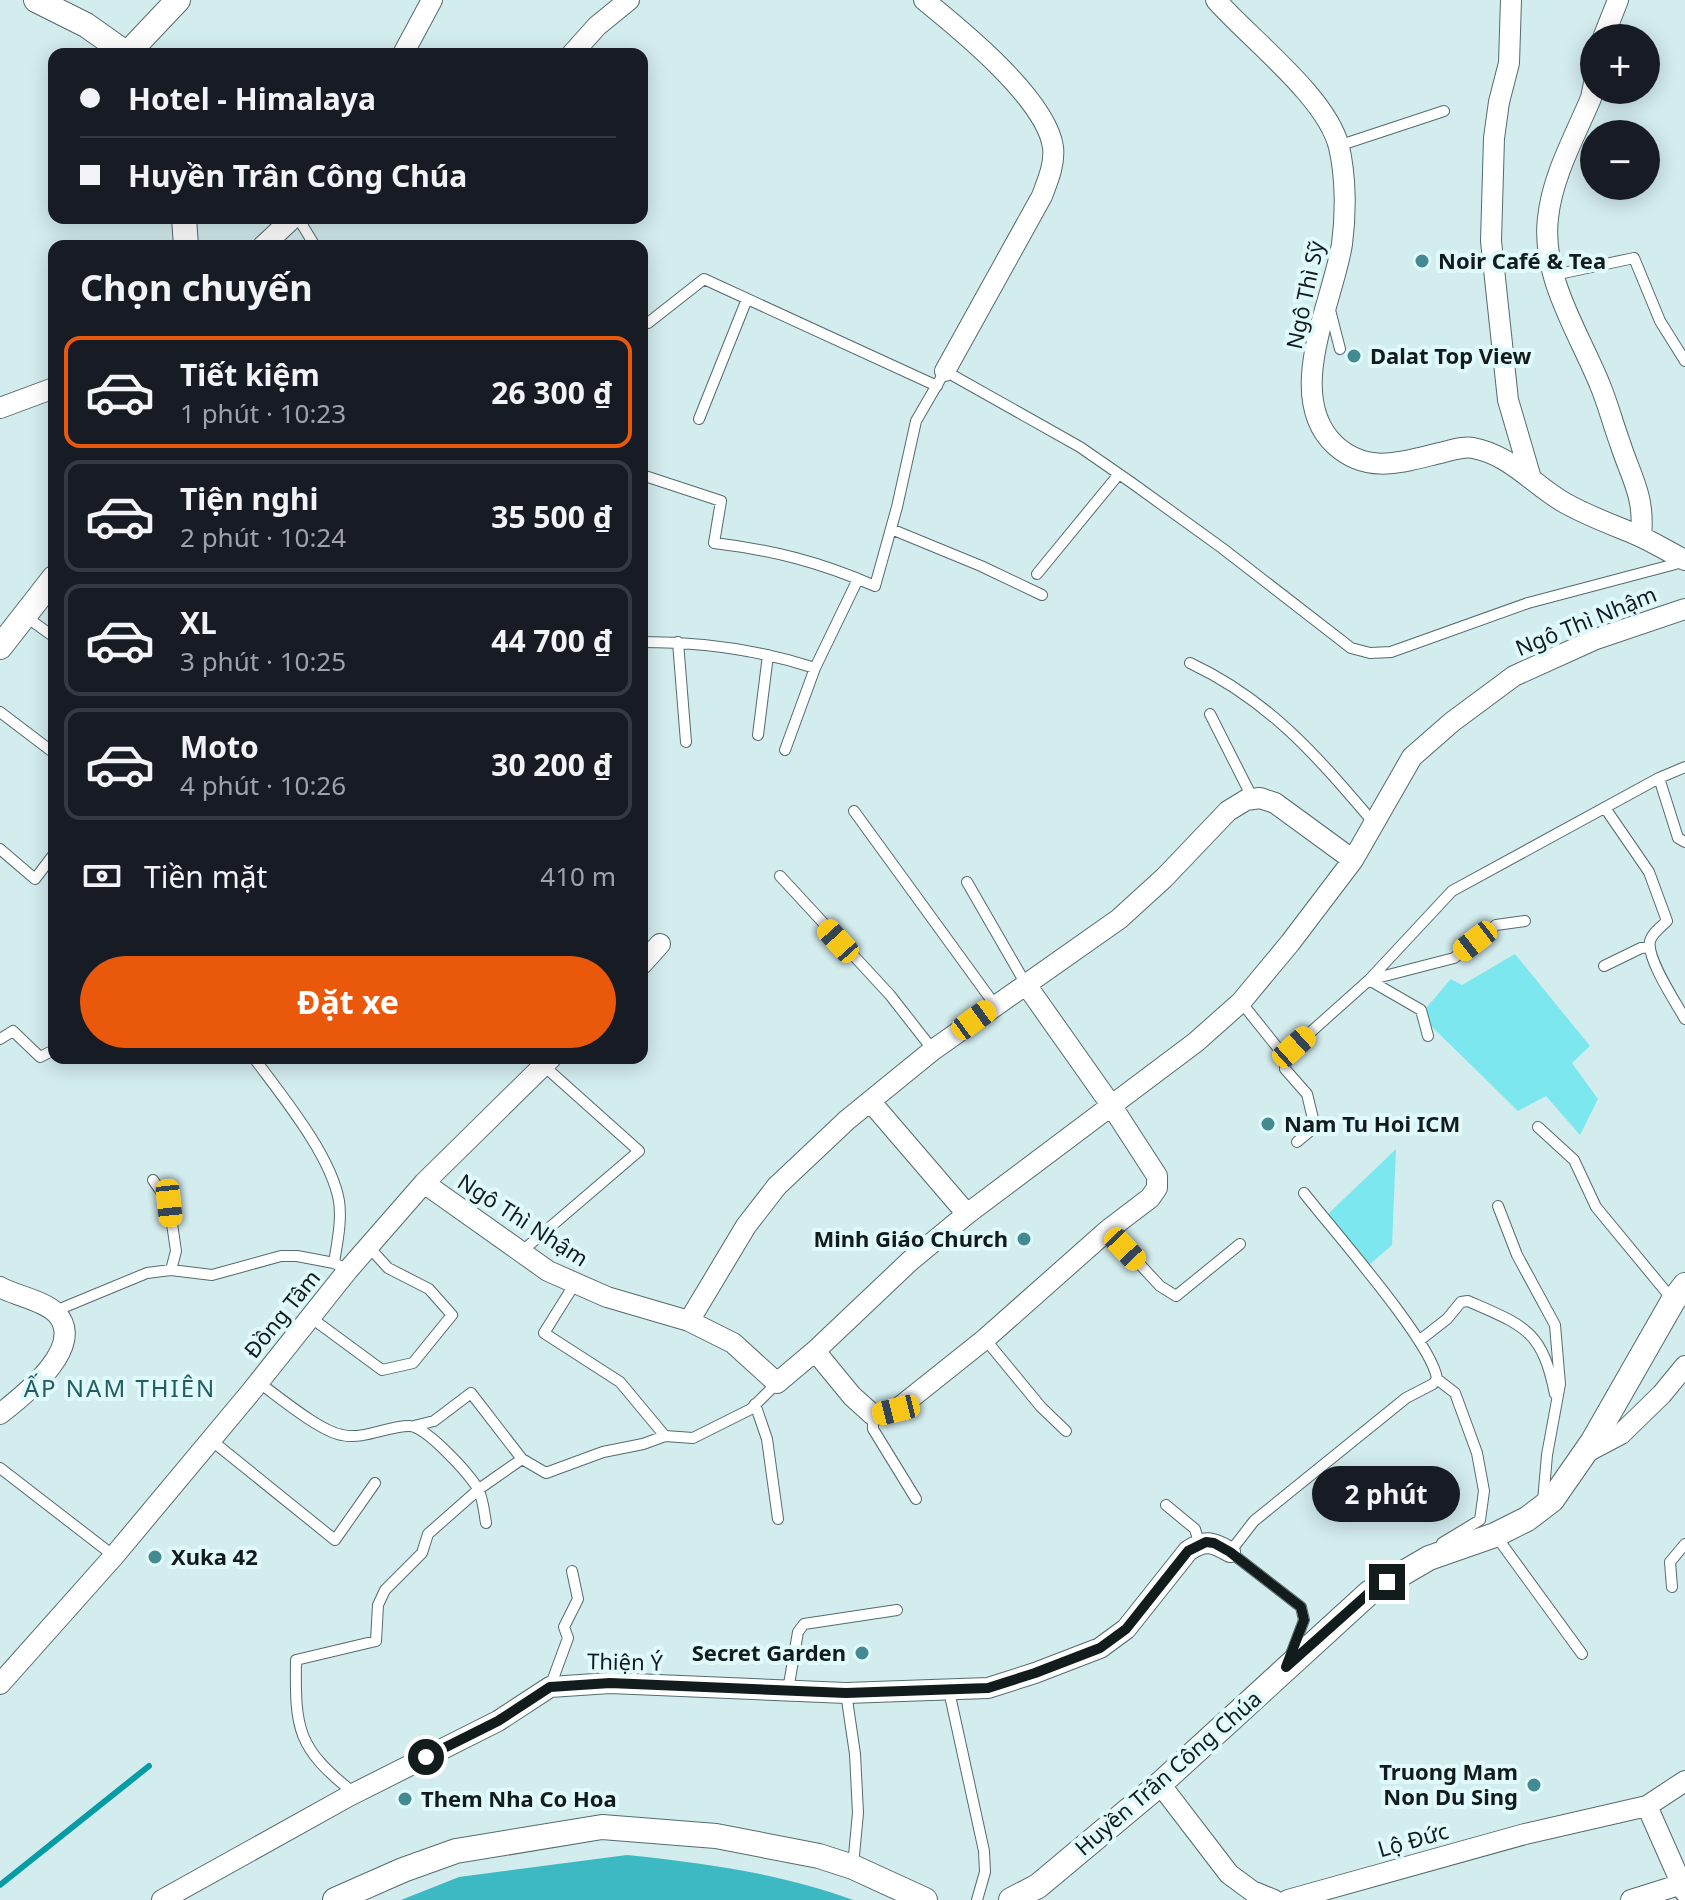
<!DOCTYPE html>
<html lang="vi">
<meta charset="utf-8">
<style>
:root{--surface:#171b24;--page:#20242c;--text:#f1f3f6;--muted:#9ea1a6;--line:#363941;--accent:#ea580c}
body{margin:0;font-family:"Noto Sans",sans-serif;background:var(--page);color:var(--text);height:100vh;display:flex;flex-direction:column;font-size:30px;white-space:nowrap}
*{box-sizing:border-box;margin:0}
p{font-size:26px;color:var(--muted)}
.icon{flex:none;width:44px;height:44px;fill:none;stroke:currentColor;stroke-width:2;stroke-linecap:round;stroke-linejoin:round}
.map{position:relative;flex:1;overflow:hidden}
.side{position:absolute;left:48px;top:240px;width:600px;height:824px;display:flex;flex-direction:column;background:var(--surface);border-radius:16px;box-shadow:0 4px 20px #0003}
.side>*{flex:none}
.guide{position:absolute;left:48px;top:48px;width:600px;height:176px;border-radius:16px;box-shadow:0 4px 20px #0003;display:grid;align-content:center;height:176px;padding:0 32px;background:var(--surface)}
.controls{position:absolute;left:1580px;top:24px;display:grid;gap:16px}
.controls a{display:grid;place-items:center;width:80px;height:80px;border-radius:50%;background:var(--surface);box-shadow:0 4px 20px #0003;font-size:40px}
.end{position:absolute;width:36px;height:36px;margin:-18px;border:10px solid #131c1d;background:#fff;box-shadow:0 0 0 4px #fff}
.from{border-radius:50%}
.bubble{position:absolute;height:56px;border-radius:28px;background:var(--surface);box-shadow:0 4px 20px #0003;font-size:26px;font-weight:700;line-height:56px;text-align:center}
.car{position:absolute;width:24px;height:48px;margin:-24px -12px;border-radius:10px;box-shadow:0 0 6px 2px #0007;background:linear-gradient(#f5c518 24%,#345 0 40%,#f5c518 0 76%,#345 0 86%,#f5c518 0)}
.guide b{display:flex;align-items:center;gap:28px;height:76px;font-size:30px}
.guide b+b{border-top:2px solid var(--line)}
.guide i{width:20px;height:20px;background:var(--text)}
ul{padding:0;list-style:none}
li{display:flex;align-items:center;gap:24px;height:112px;margin:0 16px 12px;padding:0 16px;border:4px solid var(--line);border-radius:16px}
li div{flex:1}
li b{display:block;font-size:30px}
li em{font-style:normal;font-weight:700}
li.active{border-color:var(--accent)}
li>.icon{width:72px;height:72px;stroke-width:1.5}
h2{padding:0 32px;font-size:36px;line-height:96px}
.pay{display:flex;align-items:center;gap:20px;height:88px;padding:0 32px;font-size:30px}
.pay p{margin-inline-start:auto}
.action{display:flex;gap:16px;margin-top:auto;padding:16px 32px}
.action a{flex:1;height:92px;border-radius:48px;background:var(--accent);color:#fff;font-size:32px;font-weight:700;line-height:92px;text-align:center}
.map>svg:first-child{display:block}
.green{fill:#7de7f0}
.forest{fill:#3db9c3}
.lines{fill:none;stroke-linecap:round;stroke-linejoin:round}
.stream{stroke:#069ca6;stroke-width:6}
.service-casing{stroke:#556b6d;stroke-width:12}
.minor-casing{stroke:#556b6d;stroke-width:22}
.tertiary-casing{stroke:#556b6d;stroke-width:26}
.service{stroke:#fff;stroke-width:10}
.minor{stroke:#fff;stroke-width:20}
.tertiary{stroke:#fff;stroke-width:24}
.route{stroke:#131c1d;stroke-width:10}
.poi-dot{fill:#448b91;stroke:#e0f9fb;stroke-width:3}
.labels{text-anchor:middle;stroke-width:8;stroke-linejoin:round;paint-order:stroke}
.poi-label{font-size:22px;font-weight:bold;fill:#131c1d;stroke:#e0f9fb;text-anchor:start}
.street-label{font-size:22px;fill:#131c1d;stroke:#e0f9fb}
.neighbourhood-label{font-size:24px;letter-spacing:2px;fill:#235d62;stroke:#e0f9fb}
</style>
<div class="map">
<svg width="1685" height="1900" viewBox="0 0 1685 1900">
<rect width="100%" height="100%" fill="#d3ecee"/>
<path class="green" d="M1515,954L1590,1046L1572,1063L1598,1099L1580,1135L1546,1096L1518,1111L1420,1015L1451,979L1462,985Z
M1396,1149L1392,1245L1368,1266L1327,1215Z"/>
<path class="forest" d="M627,1855C704,1863 779,1873 853,1900H401L459,1877Z"/>
<g class="lines">
<path class="stream" d="M0,1885L149,1766"/>
<defs>
<path id="service" d="M1338,146L1444,111
M298,218L315,246
M1554,275L1634,258L1660,321L1685,361
M1330,310L1340,349
M648,323L704,279L937,386
M699,419L747,299
M642,475L721,501L714,543C773,550 820,562 875,586L897,507L916,421L945,371L1080,447L1132,483L1222,548L1351,648L1370,653L1391,652L1528,603L1683,562
M891,529L981,566L1042,595
M1037,574L1119,474
M25,616L54,637
M642,642C700,642 760,650 815,668L858,579
M678,642L686,742
M1190,663C1269,700 1317,756 1373,822
M0,712L54,753
M1210,714L1253,799
M758,735L768,655
M785,750L815,668
M1659,778L1678,838L1685,842
M1605,808L1649,872L1667,921C1661,927 1652,933 1650,941C1646,958 1676,1003 1685,1019
M854,811L995,1005
M0,849L35,879L54,854
M780,876L890,995L933,1050
M967,882L1027,986
M1604,966L1641,948L1650,947
M1369,980L1454,958L1496,925L1525,921
M1369,980L1421,1010L1428,1036
M1241,1002L1277,1047L1287,1050L1294,1047L1369,980L1452,891L1659,778L1685,767
M0,1039L13,1031L40,1057L54,1050
M1287,1050L1285,1069L1307,1094L1315,1127L1297,1142
M254,1058C282,1096 331,1155 339,1201C342,1222 337,1243 334,1263
M1538,1127L1574,1160L1596,1207L1672,1299
M153,1180L169,1203L176,1251L171,1270
M1304,1193C1331,1228 1433,1343 1437,1379L1455,1393L1477,1453L1484,1491L1480,1520L1442,1543
M1498,1206L1517,1255L1555,1325L1560,1384L1547,1455L1543,1501
M1108,1230L1160,1286L1176,1296L1240,1244
M521,1252L639,1151L544,1066
M574,1285L544,1333L620,1382L665,1436
M55,1311L147,1273L171,1270L212,1275L281,1256H297L334,1263L348,1270
M310,1317L382,1370L413,1363L452,1315L429,1289L388,1268L368,1246
M985,1339L1041,1407L1066,1431
M1420,1340L1447,1319L1461,1302L1468,1301C1525,1326 1542,1330 1555,1394
M258,1382C278,1396 319,1431 342,1435C364,1440 387,1426 409,1426C426,1426 467,1472 477,1487C483,1496 484,1512 486,1523
M755,1404L767,1439L778,1519
M873,1415V1429L916,1499
M414,1426L434,1421L471,1393L522,1459
M211,1440L335,1540L375,1483
M0,1468L114,1556
M1166,1505L1195,1529L1199,1543
M1496,1536L1582,1654
M1672,1587L1670,1562L1685,1544
M1290,1657L1304,1620L1301,1607L1230,1552L1254,1521L1406,1398L1433,1384L1437,1379
M550,1687L568,1638L564,1627L578,1599L572,1571
M788,1690L798,1632L804,1624L897,1610
M949,1691L984,1851L985,1872L977,1900
M846,1693L855,1754L858,1813L853,1866
M354,1793C297,1748 295,1730 296,1660L376,1641L378,1605L385,1590L422,1553L428,1534L479,1489L522,1459L546,1473L603,1452L643,1444L665,1436L693,1438L751,1409L777,1383"/>
<path id="minor" d="M924,0C961,30 1046,99 1053,147C1055,164 1048,180 1042,196L945,371
M1216,0C1250,39 1327,97 1339,147C1346,177 1346,214 1342,244C1333,302 1283,396 1335,445C1369,476 1405,461 1444,452C1453,450 1463,446 1473,448C1511,455 1533,485 1565,503C1588,516 1613,525 1637,535C1653,542 1669,552 1685,560
M1511,0L1509,63L1499,102L1494,138L1491,241L1508,400L1530,475
M1603,38L1618,0
M403,54L432,0
M572,54L597,26L629,0
M1594,83L1591,98C1575,136 1552,177 1548,218C1541,277 1579,333 1600,385C1608,404 1613,424 1620,443C1632,480 1645,496 1641,537
M263,246L293,218
M0,408L54,388
M642,964L660,944
M870,1101L967,1214
M424,1183L548,1271L607,1297L689,1321L733,1343L777,1383L815,1351L910,1261L967,1214L1196,1042L1241,1002L1290,943L1353,860L1412,757L1452,722L1514,676L1596,639L1685,609
M0,1287C16,1296 43,1300 56,1313C88,1346 24,1395 0,1414
M689,1321L746,1226L777,1186L847,1120L933,1050L1119,919L1164,878L1228,811L1246,800L1260,798L1275,803L1353,860
M815,1351L852,1396L873,1415L896,1410L985,1339L1108,1230L1150,1198L1157,1188V1176L1111,1105L1027,986
M1585,1453L1621,1434L1662,1394L1685,1366
M0,1684L114,1556L250,1393L348,1270L424,1183L551,1058
M1160,1784L1229,1874L1252,1891L1274,1900
M1647,1806L1685,1892
M162,1900L349,1796L498,1721L550,1687L610,1683L846,1693L988,1688L1035,1673L1100,1648L1126,1629L1188,1551C1205,1539 1213,1542 1230,1552
M1288,1900L1525,1834L1647,1806L1685,1781
M1631,1900L1685,1883"/>
<path id="tertiary" d="M36,0L86,25L127,54
M127,54L178,0
M184,218L186,246
M0,647L54,578
M335,1900L403,1870L456,1851L602,1827L716,1836L819,1856L853,1867L925,1900
M1011,1900L1038,1886L1160,1784L1369,1593L1429,1558L1495,1535L1527,1519L1552,1500L1593,1441L1673,1301L1685,1285"/>
</defs>
<use href="#service" class="service-casing"/>
<use href="#minor" class="minor-casing"/>
<use href="#tertiary" class="tertiary-casing"/>
<use href="#service" class="service"/>
<use href="#minor" class="minor"/>
<use href="#tertiary" class="tertiary"/>
</g>
<g class="lines">
<path class="route" d="M426,1757L498,1721L550,1687L610,1683L846,1693L988,1688L1035,1673L1100,1648L1126,1629L1188,1551L1206,1542L1214,1543L1230,1552L1301,1607L1304,1620L1286,1667L1369,1593L1387,1582"/>
</g>
<g class="poi-dot">
<circle cx="1422" cy="261" r="8"/>
<circle cx="1354" cy="356" r="8"/>
<circle cx="1268" cy="1124" r="8"/>
<circle cx="1024" cy="1239" r="8"/>
<circle cx="155" cy="1557" r="8"/>
<circle cx="862" cy="1653" r="8"/>
<circle cx="1534" cy="1785" r="8"/>
<circle cx="405" cy="1799" r="8"/>
</g>
<g class="labels">
<g class="poi-label">
<text x="1438" y="269">Noir Café &amp; Tea</text>
<text x="1370" y="364">Dalat Top View</text>
<text x="1284" y="1132">Nam Tu Hoi ICM</text>
<text x="1008" y="1247" text-anchor="end">Minh Giáo Church</text>
<text x="171" y="1565">Xuka 42</text>
<text x="846" y="1661" text-anchor="end">Secret Garden</text>
<text x="1518" y="1780" text-anchor="end">Truong Mam<tspan x="1518" dy="25">Non Du Sing</tspan></text>
<text x="421" y="1807">Them Nha Co Hoa</text>
</g>
<g class="street-label">
<text transform="translate(1305 295) rotate(-78)" y="8">Ngô Thì Sỹ</text>
<text transform="translate(1586 621) rotate(-22)" y="8">Ngô Thì Nhậm</text>
<text transform="translate(523 1220) rotate(33)" y="8">Ngô Thì Nhậm</text>
<text transform="translate(282 1314) rotate(-51)" y="8">Đồng Tâm</text>
<text transform="translate(625 1662) rotate(1)" y="8">Thiện Ý</text>
<text transform="translate(1168 1773) rotate(-41)" y="8">Huyền Trân Công Chúa</text>
<text transform="translate(1413 1840) rotate(-16)" y="8">Lộ Đức</text>
</g>
<g class="neighbourhood-label">
<text x="120" y="1397">ẤP NAM THIÊN</text>
</g>
</g>
</svg>
<div class="controls">
<a>+</a>
<a>−</a>
</div>
<i class="end from" style="left:426px;top:1757px"></i>
<i class="end" style="left:1387px;top:1582px"></i>
<div class="bubble" style="left:1312px;top:1466px;width:148px">2 phút</div>
<i class="car" style="left:838px;top:941px;rotate:318deg"></i>
<i class="car" style="left:1475px;top:941px;rotate:232deg"></i>
<i class="car" style="left:974px;top:1020px;rotate:54deg"></i>
<i class="car" style="left:1294px;top:1047px;rotate:48deg"></i>
<i class="car" style="left:169px;top:1203px;rotate:174deg"></i>
<i class="car" style="left:1125px;top:1249px;rotate:137deg"></i>
<i class="car" style="left:896px;top:1410px;rotate:256deg"></i>
<div class="guide">
<b><i class="from"></i>Hotel - Himalaya</b>
<b><i></i>Huyền Trân Công Chúa</b>
</div>
<section class="side">
<h2>Chọn chuyến</h2>
<ul>
<li class="active"><svg class="icon" aria-label="car" viewBox="0 0 24 24"><path d="M5 17H2v-5l4-1 3-4h7l3 4 3 1v5h-3M9 17h6M6 11h13"/><circle cx="7" cy="17" r="2"/><circle cx="17" cy="17" r="2"/></svg><div><b>Tiết kiệm</b><p>1 phút · 10:23</p></div><em>26 300 ₫</em></li>
<li><svg class="icon" aria-label="car" viewBox="0 0 24 24"><path d="M5 17H2v-5l4-1 3-4h7l3 4 3 1v5h-3M9 17h6M6 11h13"/><circle cx="7" cy="17" r="2"/><circle cx="17" cy="17" r="2"/></svg><div><b>Tiện nghi</b><p>2 phút · 10:24</p></div><em>35 500 ₫</em></li>
<li><svg class="icon" aria-label="car" viewBox="0 0 24 24"><path d="M5 17H2v-5l4-1 3-4h7l3 4 3 1v5h-3M9 17h6M6 11h13"/><circle cx="7" cy="17" r="2"/><circle cx="17" cy="17" r="2"/></svg><div><b>XL</b><p>3 phút · 10:25</p></div><em>44 700 ₫</em></li>
<li><svg class="icon" aria-label="car" viewBox="0 0 24 24"><path d="M5 17H2v-5l4-1 3-4h7l3 4 3 1v5h-3M9 17h6M6 11h13"/><circle cx="7" cy="17" r="2"/><circle cx="17" cy="17" r="2"/></svg><div><b>Moto</b><p>4 phút · 10:26</p></div><em>30 200 ₫</em></li>
</ul>
<div class="pay"><svg class="icon" aria-label="cash" viewBox="0 0 24 24"><path d="M3 7h18v10H3z"/><circle cx="12" cy="12" r="2"/></svg>Tiền mặt<p>410 m</p></div>
<div class="action"><a>Đặt xe</a></div>
</section>
</div>
